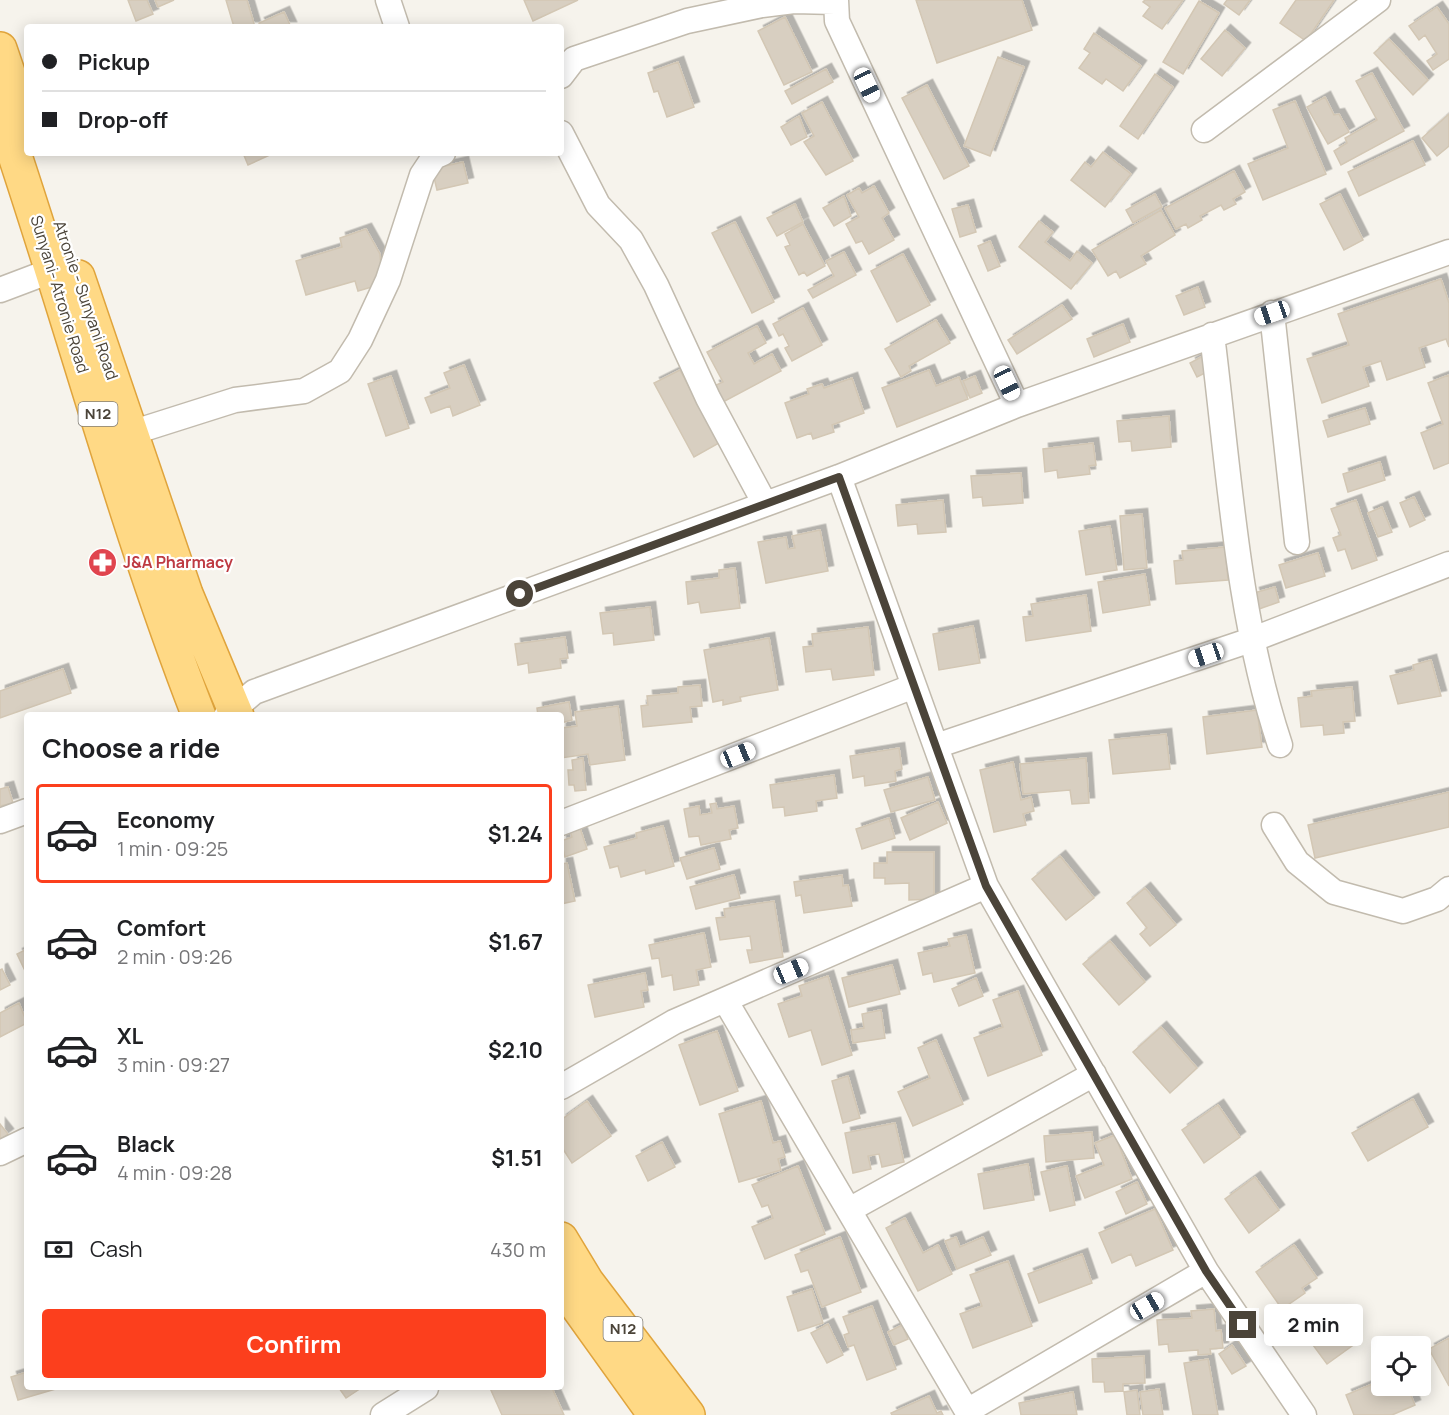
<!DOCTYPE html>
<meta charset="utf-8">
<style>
:root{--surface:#fff;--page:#f6f6f6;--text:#202124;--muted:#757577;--line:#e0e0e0;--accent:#fc3f1d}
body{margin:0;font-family:Manrope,sans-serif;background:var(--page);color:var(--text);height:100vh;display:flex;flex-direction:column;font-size:22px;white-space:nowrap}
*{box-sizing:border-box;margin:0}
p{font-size:20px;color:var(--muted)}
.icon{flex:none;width:33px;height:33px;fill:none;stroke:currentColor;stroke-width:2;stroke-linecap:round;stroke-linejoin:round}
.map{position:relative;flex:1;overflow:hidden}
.sheet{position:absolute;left:24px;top:712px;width:540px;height:678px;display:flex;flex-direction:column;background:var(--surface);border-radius:6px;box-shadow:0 3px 15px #0003}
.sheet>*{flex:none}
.hud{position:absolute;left:24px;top:24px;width:540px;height:132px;border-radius:6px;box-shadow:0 3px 15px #0003;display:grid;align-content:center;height:132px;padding:0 18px;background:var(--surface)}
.controls{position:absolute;left:1371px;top:1336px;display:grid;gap:12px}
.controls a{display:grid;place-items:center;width:60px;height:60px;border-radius:6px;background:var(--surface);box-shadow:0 3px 15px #0003;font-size:30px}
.end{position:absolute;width:27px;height:27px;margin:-14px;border:8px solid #4b4439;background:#fff;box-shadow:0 0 0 3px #fff}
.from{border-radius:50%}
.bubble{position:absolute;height:42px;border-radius:6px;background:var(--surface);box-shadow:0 3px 15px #0003;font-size:20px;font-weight:700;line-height:42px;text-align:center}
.car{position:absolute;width:18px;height:36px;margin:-18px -9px;border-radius:8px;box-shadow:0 0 4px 2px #0007;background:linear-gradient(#fff 24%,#345 0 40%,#fff 0 76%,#345 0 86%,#fff 0)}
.hud b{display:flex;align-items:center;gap:21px;height:57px;font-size:22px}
.hud b+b{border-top:2px solid var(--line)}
.hud i{width:15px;height:15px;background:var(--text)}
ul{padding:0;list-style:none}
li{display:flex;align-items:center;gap:18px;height:99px;margin:0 12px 9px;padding:0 6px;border:3px solid transparent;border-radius:6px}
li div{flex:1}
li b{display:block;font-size:22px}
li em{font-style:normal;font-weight:700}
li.active{border-color:var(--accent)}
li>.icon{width:54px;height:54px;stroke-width:1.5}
h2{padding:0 18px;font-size:27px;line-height:72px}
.pay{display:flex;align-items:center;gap:15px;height:66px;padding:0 18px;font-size:22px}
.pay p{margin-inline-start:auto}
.button{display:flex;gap:12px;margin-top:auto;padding:12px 18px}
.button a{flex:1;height:69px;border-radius:6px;background:var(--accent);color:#fff;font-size:24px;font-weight:700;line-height:69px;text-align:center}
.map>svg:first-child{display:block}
.building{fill:#d8cfc1;stroke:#d3c7b4;stroke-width:1.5;filter:url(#shadow)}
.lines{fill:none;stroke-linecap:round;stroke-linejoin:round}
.minor-casing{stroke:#c2bbae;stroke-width:27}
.trunk-casing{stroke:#e0a43c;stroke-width:36}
.minor{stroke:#fff;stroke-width:24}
.trunk{stroke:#ffd985;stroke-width:33}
.route{stroke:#4b4439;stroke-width:8}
.labels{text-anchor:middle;stroke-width:4.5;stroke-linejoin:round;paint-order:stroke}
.shield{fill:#fff;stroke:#817c74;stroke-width:1.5}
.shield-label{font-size:15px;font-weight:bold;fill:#4b4439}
.street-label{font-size:16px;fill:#4b4439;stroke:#fff}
.health-label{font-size:16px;font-weight:bold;fill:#be3a42;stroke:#fff;text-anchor:start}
</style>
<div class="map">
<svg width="1449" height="1415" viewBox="0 0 1449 1415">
<defs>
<filter id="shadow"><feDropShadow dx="5.5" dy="-5.5" stdDeviation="0" flood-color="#0004"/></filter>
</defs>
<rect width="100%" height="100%" fill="#f6f3ec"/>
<path class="building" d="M128,0H147L153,14L136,21Z
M155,0H174L158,7Z
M226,0H247L255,27H234Z
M524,0H578L533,21Z
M916,0H1022L1032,30L937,63Z
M1145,0H1183L1162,29L1143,16L1150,7L1143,2Z
M1227,0H1250L1239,15L1224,4Z
M1296,0H1334L1306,41L1280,23Z
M1199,1L1219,13L1183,74L1163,62Z
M1437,7L1449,24V59L1433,70L1427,61L1437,54L1425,35L1419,40L1409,26Z
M284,12L291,27H261L259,23Z
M785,17L812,72L784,85L758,31Z
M1225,30L1245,48L1222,76L1201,59Z
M1094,33L1141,66L1123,91L1106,79L1102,84L1079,68L1090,53L1084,49Z
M1389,39L1428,80L1413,95L1374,53Z
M998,57L1024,67L990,156L964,146Z
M678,62L694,107L667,117L658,91L654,92L648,73Z
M826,69L833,82L792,104L785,91Z
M1372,73L1404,131L1341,165L1334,151L1347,143L1345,138L1377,120L1356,81Z
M1155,74L1173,87L1138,139L1120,126Z
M927,85L969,166L944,179L902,98Z
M1325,97L1334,115L1339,114L1349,132L1328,144L1307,107Z
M1295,101L1326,174L1263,200L1248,164L1288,148L1273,110Z
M822,102L853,161L826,175L804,142L814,136L802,113Z
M1449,114V146L1437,156L1422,138Z
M799,116L807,137L791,145L781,127Z
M1413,141L1425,165L1359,196L1348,172Z
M1103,152L1131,174L1105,207L1071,180L1085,162L1091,167Z
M243,153H274L248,165Z
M463,162L468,183L437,190L432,169Z
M1234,171L1245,192L1233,199L1236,204L1224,210L1221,205L1200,216L1202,220L1188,228L1186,224L1176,229L1165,208Z
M874,186L889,213L882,218L894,240L869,254L862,241L856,243L846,224L859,217L847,195L859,188L862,193Z
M1155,194L1162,207L1133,223L1126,210Z
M1340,194L1363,240L1344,250L1320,204Z
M844,196L851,216L834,226L823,208Z
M795,204L803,222L777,236L767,218Z
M968,205L976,232L960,237L952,209Z
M1161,210L1175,235L1141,256L1146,264L1120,278L1116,271L1108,276L1092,250Z
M1039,221L1053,232L1045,242L1070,261L1077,251L1092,263L1071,289L1019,247Z
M735,222L774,302L752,313L712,233Z
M803,224L825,266L807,276L804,272L799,275L785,247L790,245L785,234Z
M366,229L380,254L382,284L358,291L355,281L306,295L296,261L342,247L340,238Z
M990,241L1000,266L988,271L978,246Z
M844,252L856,275L813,298L808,290L834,276L826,261Z
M903,254L930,305L897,322L871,271Z
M1441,279L1449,303V347L1446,339L1419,348L1425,367L1387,380L1381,361L1363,367L1369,386L1322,403L1307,359L1349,345L1338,314Z
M1198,287L1205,307L1184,315L1176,296Z
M1062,305L1072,319L1017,354L1008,340Z
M803,308L822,345L792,361L785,348L789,346L783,334L779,336L773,324Z
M936,320L950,343L909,366L911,371L901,377L885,349Z
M1123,324L1130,342L1094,357L1087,339Z
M757,326L766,343L748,353L754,364L772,354L781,371L723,402L714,386L723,382L707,352Z
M1203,356L1211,370L1197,377L1190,363Z
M464,365L480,405L453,416L450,406L431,413L425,398L450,388L444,373Z
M680,370L719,443L694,457L654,383Z
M929,370L936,386L959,377L968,399L897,427L882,388Z
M1449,375V463L1434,469L1421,433L1443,424L1428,383Z
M391,376L409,428L386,436L368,384Z
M975,376L982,393L970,398L963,381Z
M852,378L864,413L832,425L834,432L813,439L811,433L797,438L785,403L809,394L807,389L822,384L824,388Z
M1365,408L1370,424L1328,437L1323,421Z
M1169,416L1171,447L1132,451L1131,441L1119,442L1117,421Z
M1093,443L1096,465L1089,466L1090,474L1058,478L1057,470L1045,472L1043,449Z
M1380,462L1385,480L1348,492L1343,474Z
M1021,473L1023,503L983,506L982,497L973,498L971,476Z
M1414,497L1425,520L1410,527L1400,503Z
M943,500L946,532L918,534L917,524L898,526L896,505Z
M1356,500L1377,560L1352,569L1345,549L1338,551L1333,538L1341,535L1331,509Z
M1382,507L1392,532L1378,537L1368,513Z
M1142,514L1147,568L1124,570L1120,516Z
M1110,526L1117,570L1086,575L1079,531Z
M820,530L828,571L766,583L758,542L786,537L788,549L795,548L792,536Z
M1225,547L1228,580L1176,584L1174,561L1183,560L1182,551Z
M1318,553L1325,576L1286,588L1279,565Z
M735,568L740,608L701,613L699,602L688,604L686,582L719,578V570Z
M1145,574L1150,605L1103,613L1098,582Z
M1275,587L1279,602L1259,609L1254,593Z
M1086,595L1091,631L1026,641L1023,617L1033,616L1031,604Z
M650,607L654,640L614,645L613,633L603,634L600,613Z
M973,626L980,663L939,670L933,634Z
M868,627L874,675L833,680L831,669L806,672L803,647L813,646L812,634Z
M565,637L568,658L560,659L561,668L529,673L528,663L518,665L515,644Z
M769,638L778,690L740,697L741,701L723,705V700L713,702L704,650Z
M1431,660L1441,696L1398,704L1390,676L1414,670L1413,665Z
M63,669L71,693L0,718V691Z
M700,685L702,706L690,707L692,722L643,727L641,706L648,705L647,696L678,693V687Z
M1352,687L1355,721L1343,722L1344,733L1324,735L1323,725L1301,727L1298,698L1312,696L1311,691Z
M569,702L572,720L561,723V716H538L537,708Z
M618,706L625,760L590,765L588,754L561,758V728L577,726L575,712Z
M1257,710L1262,747L1207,754L1203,717Z
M1166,734L1170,769L1113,774L1109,740Z
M899,748L902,769L895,771L896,781L865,786L864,776L853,778L850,756Z
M583,758L586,790L575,791L574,785H569L568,770H573L572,760Z
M1086,758L1089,803L1072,804L1070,790L1023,794L1020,764Z
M1013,762L1021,800L1031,797L1034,811L1023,814L1026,825L994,832L980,770Z
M834,775L837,798L816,801L817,811L785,816L784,807L773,808L770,785Z
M928,777L935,800L891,812L884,790Z
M8,787L13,803L0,806V789Z
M1449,792V827L1315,858L1308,825Z
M938,802L947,823L910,840L901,818Z
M716,803L717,809L734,806L738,828L729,830L731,839L701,845L699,836L689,837L684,809L699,806L700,815L712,813L710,804Z
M889,818L895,838L862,849L856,829Z
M663,826L674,866L646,874L645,870L621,877L618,866L610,868L604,847L637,838L636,833Z
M580,828L587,849L565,857L561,841L572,837L570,831Z
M714,848L720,869L687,879L680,858Z
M887,852H934V899L909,900V883L885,884V878H874V863H887Z
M1060,856L1094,898L1066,920L1032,879Z
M567,863L575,901L561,904V864Z
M734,875L740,898L696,909L690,887Z
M842,875L843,886L848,885L852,906L804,913L801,895L796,896L794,882Z
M1145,888L1176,925L1150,946L1140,934L1147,928L1127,903Z
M774,901L783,957L750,963L747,950H752L750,936L720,940L716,918L725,917L724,909Z
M704,933L711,967L696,970L699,985L674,990L672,975L662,977L659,958L652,959L649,945Z
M966,935L975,973L934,982L932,973L923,975L918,953L950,946L948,939Z
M1110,941L1145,982L1119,1005L1083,964Z
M27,949V975L17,954Z
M892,965L900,994L849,1007L842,978Z
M2,969L10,985L0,990V970Z
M645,973L648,990L641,991L644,1007L595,1017L588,985Z
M828,976L852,1055L822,1065L811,1030L789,1037L778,1004L802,996L799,986Z
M976,978L983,996L959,1006L952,989Z
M1018,991L1042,1055L988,1076L974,1038L1003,1027L993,1000Z
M19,1003L27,1023L0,1037V1013Z
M881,1010L885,1038L853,1043L851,1030L864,1028L862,1014Z
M1161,1027L1197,1068L1170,1093L1133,1052Z
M717,1031L738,1091L700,1105L679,1045Z
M936,1040L963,1104L913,1126L898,1092L930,1078L918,1048Z
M848,1076L860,1118L843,1123L832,1081Z
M1413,1099L1428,1127L1368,1161L1352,1133Z
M587,1101L611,1136L572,1163L561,1146V1120Z
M761,1101L773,1143L780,1141L785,1157L778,1159L781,1170L739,1182L719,1114Z
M1218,1105L1240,1137L1204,1163L1182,1130Z
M895,1123L904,1162L882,1167L879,1154L868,1156L871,1169L853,1173L845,1133Z
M0,1124L8,1134L0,1140Z
M1092,1132L1094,1158L1046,1162L1044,1136Z
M1115,1135L1132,1179L1085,1198L1076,1176L1104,1165L1095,1143Z
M662,1142L675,1167L648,1181L636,1156Z
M1028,1164L1034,1200L984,1209L978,1174Z
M798,1166L825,1234L765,1259L752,1227L773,1218L768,1205L762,1207L752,1185Z
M1067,1166L1075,1205L1050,1211L1041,1172Z
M1255,1177L1279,1210L1249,1233L1225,1199Z
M1137,1182L1147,1204L1126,1214L1116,1192Z
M1155,1209L1173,1250L1136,1266L1131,1254L1112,1263L1099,1233Z
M905,1218L923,1253L938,1245L952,1274L918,1291L886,1228Z
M840,1237L861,1292L822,1307L808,1270L801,1272L795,1255Z
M956,1237L960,1247L983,1237L991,1255L957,1269L945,1241Z
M1294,1245L1317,1278L1302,1288L1305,1293L1282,1309L1256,1272Z
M1082,1254L1092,1283L1039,1303L1028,1274Z
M1008,1261L1032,1326L973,1348L960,1314L982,1306L970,1275Z
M812,1289L823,1323L798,1331L787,1297Z
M872,1306L896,1369L867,1380L854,1345L848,1347L844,1335L849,1333L843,1317Z
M1214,1309L1216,1331L1221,1330L1223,1348L1210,1349L1211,1354L1198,1355V1350L1169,1352L1168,1344L1159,1345L1157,1320L1192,1318L1191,1311Z
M1335,1316L1356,1343L1327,1364L1307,1337Z
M828,1324L843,1355L827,1363L811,1333Z
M902,1325L908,1339L894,1345L888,1332Z
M1449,1338V1386L1429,1349Z
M1232,1345L1246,1366L1232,1374L1219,1354Z
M1144,1356L1145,1383L1123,1384V1391L1105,1392L1104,1382H1093L1092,1359Z
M1208,1359L1218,1415H1193L1184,1363Z
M27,1372V1388H59L18,1400L11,1377Z
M1382,1380V1386H1407L1415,1405L1392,1415H1354L1346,1395Z
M339,1388H361L346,1398Z
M490,1388H552L564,1415H502Z
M1159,1389L1163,1415H1143L1140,1392Z
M1137,1390L1140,1415H1127L1124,1392Z
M1073,1392L1077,1415H1021L1019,1403Z
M929,1396L937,1413L941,1411L943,1415H892L891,1413Z"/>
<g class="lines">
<defs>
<path id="minor" d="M388,0L397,27
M836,0L837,21L1017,405
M561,76L574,59L687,21L762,5L794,1L835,2
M1204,130L1378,0
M561,133L598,205L631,240L656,285L708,398L765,504
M0,290L53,270
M1272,313L1297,542
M1212,335C1229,470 1237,616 1280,745
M131,433L235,400L304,391L340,371L360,340L388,280L422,175L434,157L443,153
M839,477L986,886L1206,1271
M226,716L254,692L839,477L1017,405L1449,252
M936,746L1251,640L1449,564
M0,821L27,811
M561,823L914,686
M1274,825L1297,862L1334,892L1403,911L1437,899L1449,889
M725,1000L967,1411
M561,1087L674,1022L986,886
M0,1153L27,1140
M849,1210L1094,1074
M383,1415L426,1388
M970,1415L967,1411L1206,1271L1304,1415"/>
<path id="trunk" d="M0,49L27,128
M0,111C69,312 122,518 199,716
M78,277L186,594L237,716
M561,1239L587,1282L688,1415
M561,1284L655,1415"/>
</defs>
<use href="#minor" class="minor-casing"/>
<use href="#trunk" class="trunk-casing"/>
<use href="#minor" class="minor"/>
<use href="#trunk" class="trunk"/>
</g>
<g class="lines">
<path class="route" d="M520,594L839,477L986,886L1206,1271L1243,1325"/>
</g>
<defs>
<symbol id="pharmacy-disc" viewBox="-11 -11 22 22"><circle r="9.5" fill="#e0444e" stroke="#fff"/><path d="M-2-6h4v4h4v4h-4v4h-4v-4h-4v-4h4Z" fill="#fff"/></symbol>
</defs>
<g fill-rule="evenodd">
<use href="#pharmacy-disc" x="86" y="546" width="33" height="33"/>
</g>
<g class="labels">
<g class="shield">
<rect x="78.5" y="402" width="39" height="24" rx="4.5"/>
<rect x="603.5" y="1317" width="39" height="24" rx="4.5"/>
</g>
<g class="shield-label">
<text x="98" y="419">N12</text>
<text x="623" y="1334">N12</text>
</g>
<g class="street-label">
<text transform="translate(60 294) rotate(73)" y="6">Sunyani- Atronie Road</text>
<text transform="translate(86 300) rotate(71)" y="6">Atronie - Sunyani Road</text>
</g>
<g class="health-label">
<text x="123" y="568">J&amp;A Pharmacy</text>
</g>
</g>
</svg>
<div class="controls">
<a><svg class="icon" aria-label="locate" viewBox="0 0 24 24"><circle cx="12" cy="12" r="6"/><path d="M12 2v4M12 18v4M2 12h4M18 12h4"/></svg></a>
</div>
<i class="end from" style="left:520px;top:594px"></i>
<i class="end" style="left:1243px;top:1325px"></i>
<div class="bubble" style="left:1264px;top:1304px;width:99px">2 min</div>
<i class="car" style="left:867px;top:85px;rotate:155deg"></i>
<i class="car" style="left:1272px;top:313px;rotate:251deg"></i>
<i class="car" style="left:1007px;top:383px;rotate:155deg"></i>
<i class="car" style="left:1206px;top:655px;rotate:251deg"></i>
<i class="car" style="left:738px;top:755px;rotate:68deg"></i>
<i class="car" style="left:791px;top:971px;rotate:67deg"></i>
<i class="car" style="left:1147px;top:1306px;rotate:60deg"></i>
<div class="hud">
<b><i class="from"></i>Pickup</b>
<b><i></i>Drop-off</b>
</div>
<section class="sheet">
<h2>Choose a ride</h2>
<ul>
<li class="active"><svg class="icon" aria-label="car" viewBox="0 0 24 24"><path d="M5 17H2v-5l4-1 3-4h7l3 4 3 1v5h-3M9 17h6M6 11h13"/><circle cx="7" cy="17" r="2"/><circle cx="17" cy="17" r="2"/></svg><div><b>Economy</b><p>1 min · 09:25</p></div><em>$1.24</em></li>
<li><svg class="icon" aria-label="car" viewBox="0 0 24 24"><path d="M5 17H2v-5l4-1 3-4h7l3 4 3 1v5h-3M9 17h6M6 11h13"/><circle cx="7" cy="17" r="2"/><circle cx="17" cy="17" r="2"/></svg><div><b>Comfort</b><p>2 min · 09:26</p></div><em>$1.67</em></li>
<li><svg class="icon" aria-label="car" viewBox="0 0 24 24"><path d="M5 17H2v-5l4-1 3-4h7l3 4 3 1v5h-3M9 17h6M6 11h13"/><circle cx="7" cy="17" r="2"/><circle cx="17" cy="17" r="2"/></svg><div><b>XL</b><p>3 min · 09:27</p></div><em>$2.10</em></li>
<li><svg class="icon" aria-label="car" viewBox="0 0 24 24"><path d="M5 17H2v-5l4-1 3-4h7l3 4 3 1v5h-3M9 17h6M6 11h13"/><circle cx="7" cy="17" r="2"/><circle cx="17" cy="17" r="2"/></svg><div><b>Black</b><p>4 min · 09:28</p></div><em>$1.51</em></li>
</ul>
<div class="pay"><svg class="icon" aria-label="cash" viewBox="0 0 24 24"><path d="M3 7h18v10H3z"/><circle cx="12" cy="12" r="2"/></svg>Cash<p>430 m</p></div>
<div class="button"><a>Confirm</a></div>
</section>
</div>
